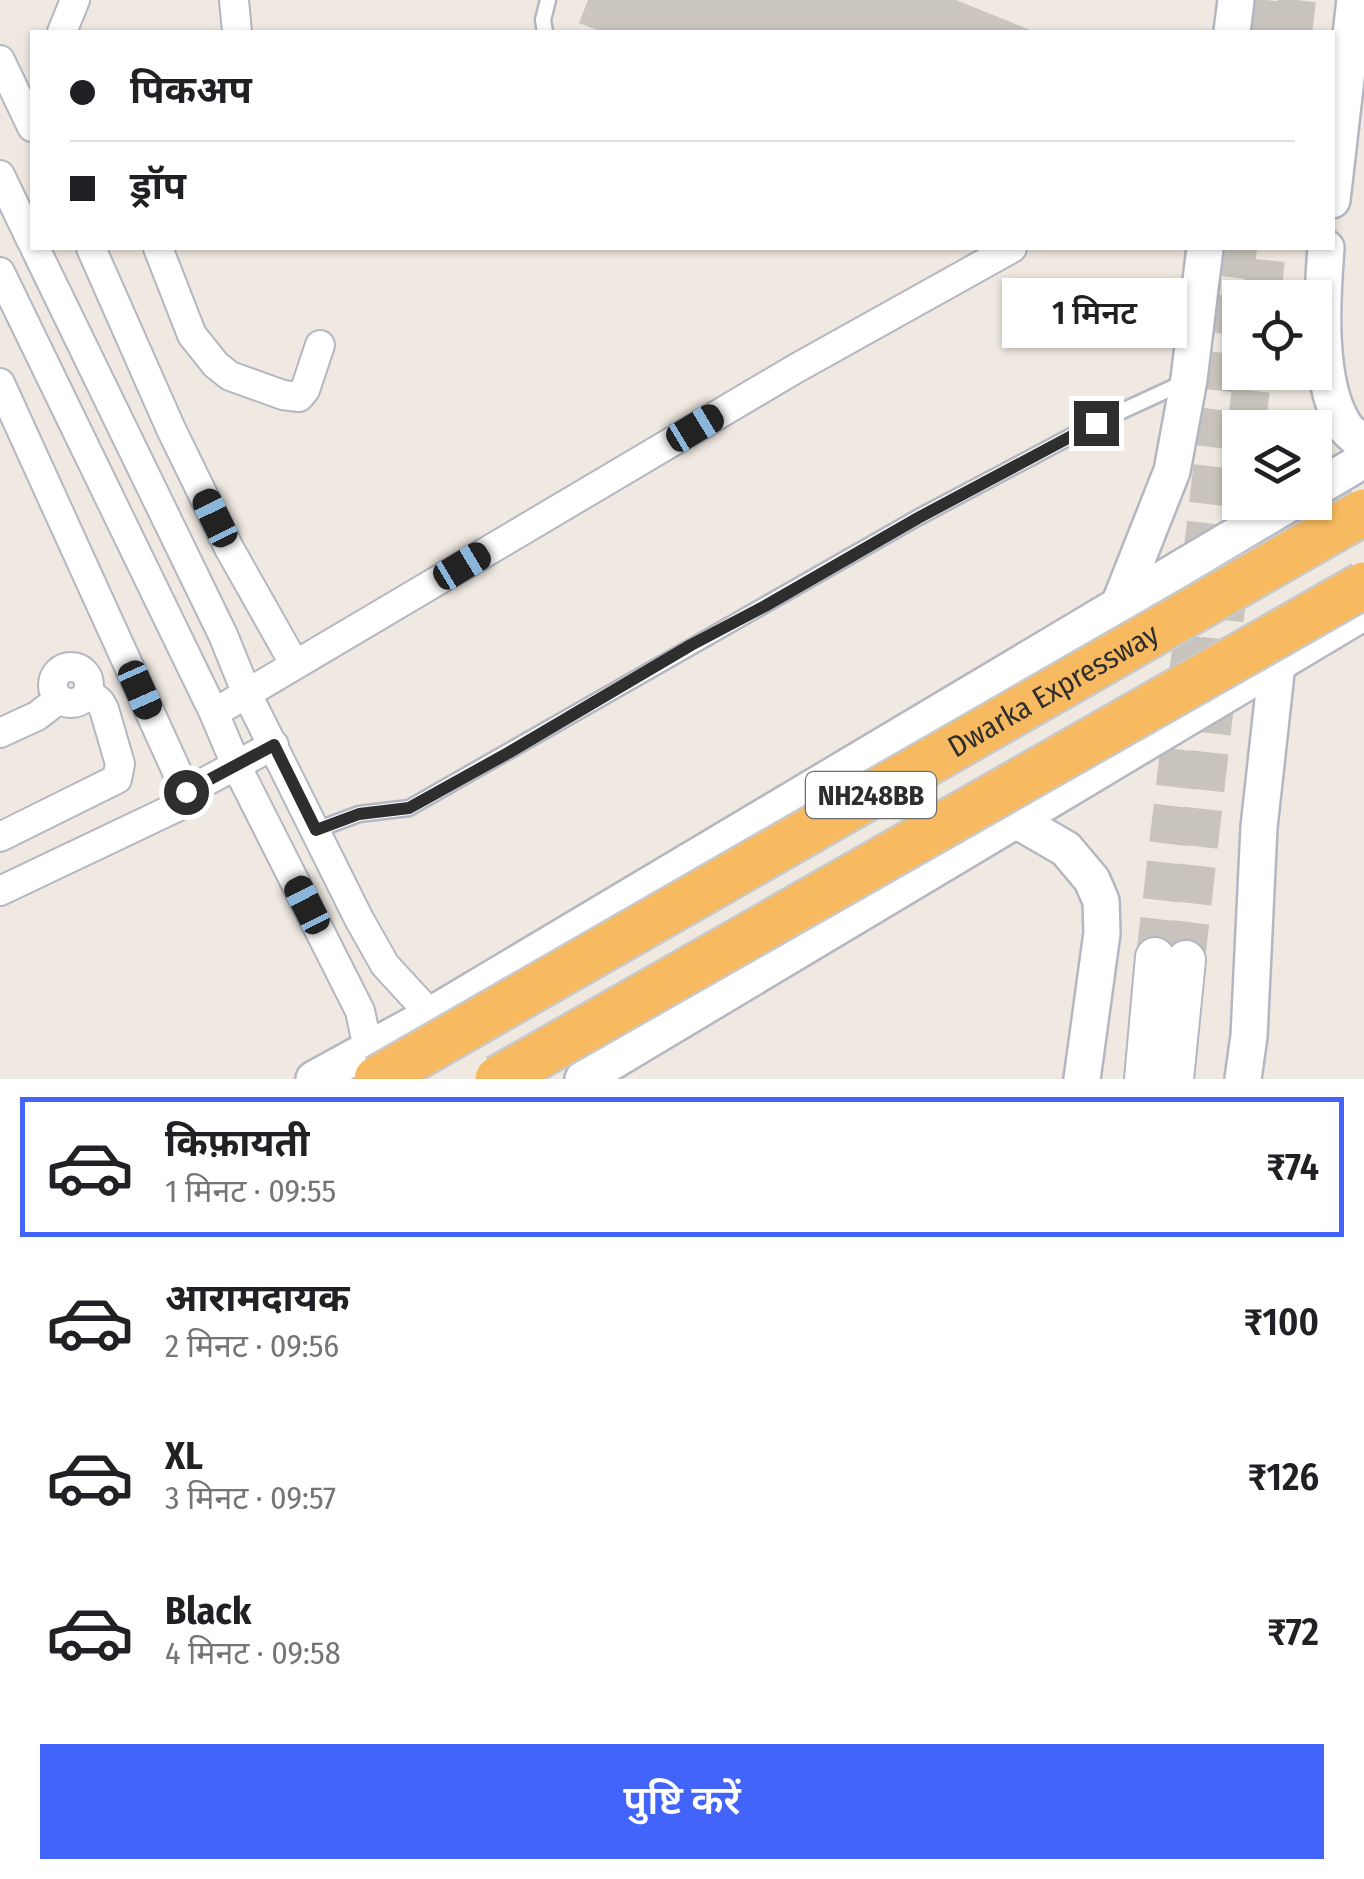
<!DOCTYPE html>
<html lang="hi">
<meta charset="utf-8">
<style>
:root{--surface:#fff;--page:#f2f2f2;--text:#202124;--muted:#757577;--line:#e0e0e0;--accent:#4264fb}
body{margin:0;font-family:"Fira Sans Condensed","Noto Sans Devanagari",sans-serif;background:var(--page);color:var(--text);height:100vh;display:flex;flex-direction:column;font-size:38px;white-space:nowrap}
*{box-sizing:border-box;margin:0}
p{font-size:32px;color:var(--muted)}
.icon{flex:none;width:55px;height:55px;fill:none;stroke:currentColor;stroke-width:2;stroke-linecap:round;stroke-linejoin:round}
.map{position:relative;height:1079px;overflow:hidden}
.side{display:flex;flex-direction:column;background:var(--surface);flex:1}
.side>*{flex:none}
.banner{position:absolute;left:30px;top:30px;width:1305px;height:220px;border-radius:0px;box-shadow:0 2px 8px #0004;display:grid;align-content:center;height:220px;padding:0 40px;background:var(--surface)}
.fabs{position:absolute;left:1222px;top:280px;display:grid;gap:20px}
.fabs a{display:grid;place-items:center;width:110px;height:110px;border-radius:0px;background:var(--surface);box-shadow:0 2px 8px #0004;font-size:50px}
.end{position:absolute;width:45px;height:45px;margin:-22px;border:12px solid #2e2e2e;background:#fff;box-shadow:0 0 0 5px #fff}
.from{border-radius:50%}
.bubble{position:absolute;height:70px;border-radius:0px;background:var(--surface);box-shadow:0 2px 8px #0004;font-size:32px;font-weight:600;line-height:70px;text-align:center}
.car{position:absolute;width:30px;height:60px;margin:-30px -15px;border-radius:12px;box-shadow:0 0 8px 2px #0007;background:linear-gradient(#222 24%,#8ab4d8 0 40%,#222 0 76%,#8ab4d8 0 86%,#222 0)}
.banner b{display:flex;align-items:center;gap:35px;height:95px;font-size:38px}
.banner b+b{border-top:2px solid var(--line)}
.banner i{width:25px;height:25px;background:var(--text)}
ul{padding:18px 0 0;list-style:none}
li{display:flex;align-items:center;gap:30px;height:140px;margin:0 20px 15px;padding:0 20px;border:5px solid transparent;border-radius:0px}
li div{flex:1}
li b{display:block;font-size:38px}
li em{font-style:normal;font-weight:600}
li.selected{border-color:var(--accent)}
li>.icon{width:90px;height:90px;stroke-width:1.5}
.action{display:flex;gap:20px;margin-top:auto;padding:20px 40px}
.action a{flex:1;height:115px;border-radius:0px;background:var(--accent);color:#fff;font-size:40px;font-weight:600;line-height:115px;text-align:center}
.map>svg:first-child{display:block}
.building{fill:#cbc7bf}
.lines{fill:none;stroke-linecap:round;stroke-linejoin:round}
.secondary-tunnel{stroke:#c8c4bd;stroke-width:38;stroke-dasharray:38 19;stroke-linecap:butt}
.service-casing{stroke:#b4b7c1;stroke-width:19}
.minor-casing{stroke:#b4b7c1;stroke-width:32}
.tertiary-casing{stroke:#b4b7c1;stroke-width:40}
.secondary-casing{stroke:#b4b7c1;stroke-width:42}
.service{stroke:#fff;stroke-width:14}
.minor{stroke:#fff;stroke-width:28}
.tertiary{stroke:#fff;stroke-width:35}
.secondary{stroke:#fff;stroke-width:38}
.trunk-bridge-casing{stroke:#c9c9c9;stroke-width:50;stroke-linecap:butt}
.trunk-bridge{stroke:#f8ba60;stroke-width:45}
.route{stroke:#2e2e2e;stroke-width:12}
.labels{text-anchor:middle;stroke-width:9;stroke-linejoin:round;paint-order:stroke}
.shield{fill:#fff;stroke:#6d6d6d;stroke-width:2.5}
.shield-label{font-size:28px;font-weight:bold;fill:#2e2e2e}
.street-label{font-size:30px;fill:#2e2e2e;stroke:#fff}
</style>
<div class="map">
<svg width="1364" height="1079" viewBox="0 0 1364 1079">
<rect width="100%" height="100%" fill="#efe9e1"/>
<path class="building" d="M588,0H956L1035,32H602L579,23Z"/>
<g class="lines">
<path class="secondary-tunnel" d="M1263,32L1266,0
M1293,32L1297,0
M1262,298L1267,248
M1246,428L1253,372
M1155,957L1238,248
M1186,960L1240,484"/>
<defs>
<path id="service" d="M545,32L543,20L548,0
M316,830L359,814L409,808L917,518L1096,423L1187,381"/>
<path id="minor" d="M234,0L237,32
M62,32L75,0
M0,60L32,127
M0,175L32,242
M35,248L223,635L247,694L359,919L385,965L431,1015
M91,248L171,429L229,548L295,665
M158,248L192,335L216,365L230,376L283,395L299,397L305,390L320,345
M0,272L214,713L236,765L360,1011L368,1048
M0,383L188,796L183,804L0,891
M53 685a18 18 0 1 1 36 0a18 18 0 1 1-36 0Z
M214,713L795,369L1012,248
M0,733L37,716L59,699
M186,792L274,745
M0,837L117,779L120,764L104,709L100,702L88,692"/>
<path id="tertiary" d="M1232,32L1236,0
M1332,200L1355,0
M1326,248C1322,298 1316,385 1346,428C1351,434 1358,439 1364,444
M1315,489L1364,460
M1119,605L1172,471L1189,379L1205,248
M1016,820L1066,849L1092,880L1101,901L1102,933L1082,1079
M314,1079L431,1015L1292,502
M583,1079L1364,612
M1243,1079L1249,1036L1259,827L1277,664"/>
<path id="secondary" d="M1144,1079L1155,957
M1174,1079L1186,960"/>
</defs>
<use href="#service" class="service-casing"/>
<use href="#minor" class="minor-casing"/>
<use href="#tertiary" class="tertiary-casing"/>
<use href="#secondary" class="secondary-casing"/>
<use href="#service" class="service"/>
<use href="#minor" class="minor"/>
<use href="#tertiary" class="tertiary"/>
<use href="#secondary" class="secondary"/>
<defs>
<g id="trunk-bridge">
<path id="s1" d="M377,1079L1364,512"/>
<path d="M498,1079L1364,585"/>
</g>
</defs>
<use href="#trunk-bridge" class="trunk-bridge-casing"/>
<use href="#trunk-bridge" class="trunk-bridge"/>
</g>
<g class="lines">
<path class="route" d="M186,792L274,745L316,830L359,814L409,808L508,753L691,645L765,606L918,518L1096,423"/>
</g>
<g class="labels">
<rect class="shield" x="806" y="772" width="130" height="46" rx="8"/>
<g class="shield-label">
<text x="871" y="805">NH248BB</text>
</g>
<g class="street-label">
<text dy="10" stroke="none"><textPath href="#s1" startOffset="780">Dwarka Expressway</textPath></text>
</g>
</g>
</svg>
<div class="fabs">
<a><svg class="icon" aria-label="locate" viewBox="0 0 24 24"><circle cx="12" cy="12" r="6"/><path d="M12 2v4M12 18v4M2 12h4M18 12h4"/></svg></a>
<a><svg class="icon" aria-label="layers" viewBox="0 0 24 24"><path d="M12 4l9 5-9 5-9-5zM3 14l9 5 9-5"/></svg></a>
</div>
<i class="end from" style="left:186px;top:792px"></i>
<i class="end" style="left:1096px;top:423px"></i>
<div class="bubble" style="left:1002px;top:278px;width:185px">1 मिनट</div>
<i class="car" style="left:695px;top:428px;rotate:59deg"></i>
<i class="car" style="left:215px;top:518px;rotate:334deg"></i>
<i class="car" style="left:462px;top:566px;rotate:59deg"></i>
<i class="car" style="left:140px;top:690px;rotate:156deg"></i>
<i class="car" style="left:307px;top:905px;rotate:333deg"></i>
<div class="banner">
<b><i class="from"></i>पिकअप</b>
<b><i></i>ड्रॉप</b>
</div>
</div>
<section class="side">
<ul>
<li class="selected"><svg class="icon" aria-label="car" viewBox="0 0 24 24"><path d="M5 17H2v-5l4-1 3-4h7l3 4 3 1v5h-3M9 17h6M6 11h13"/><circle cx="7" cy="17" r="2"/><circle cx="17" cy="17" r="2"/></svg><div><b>किफ़ायती</b><p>1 मिनट · 09:55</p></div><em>₹74</em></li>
<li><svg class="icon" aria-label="car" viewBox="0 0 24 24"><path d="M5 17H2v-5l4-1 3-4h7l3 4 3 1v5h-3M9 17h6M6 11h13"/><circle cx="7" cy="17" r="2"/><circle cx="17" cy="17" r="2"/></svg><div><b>आरामदायक</b><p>2 मिनट · 09:56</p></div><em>₹100</em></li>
<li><svg class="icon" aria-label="car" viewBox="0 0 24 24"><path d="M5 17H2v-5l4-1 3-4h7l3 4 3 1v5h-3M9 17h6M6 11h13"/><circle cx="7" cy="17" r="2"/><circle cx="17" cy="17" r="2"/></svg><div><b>XL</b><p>3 मिनट · 09:57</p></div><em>₹126</em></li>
<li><svg class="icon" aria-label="car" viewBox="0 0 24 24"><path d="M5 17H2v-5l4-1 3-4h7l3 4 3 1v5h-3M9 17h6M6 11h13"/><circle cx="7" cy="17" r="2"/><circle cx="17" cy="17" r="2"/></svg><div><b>Black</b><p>4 मिनट · 09:58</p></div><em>₹72</em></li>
</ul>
<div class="action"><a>पुष्टि करें</a></div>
</section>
